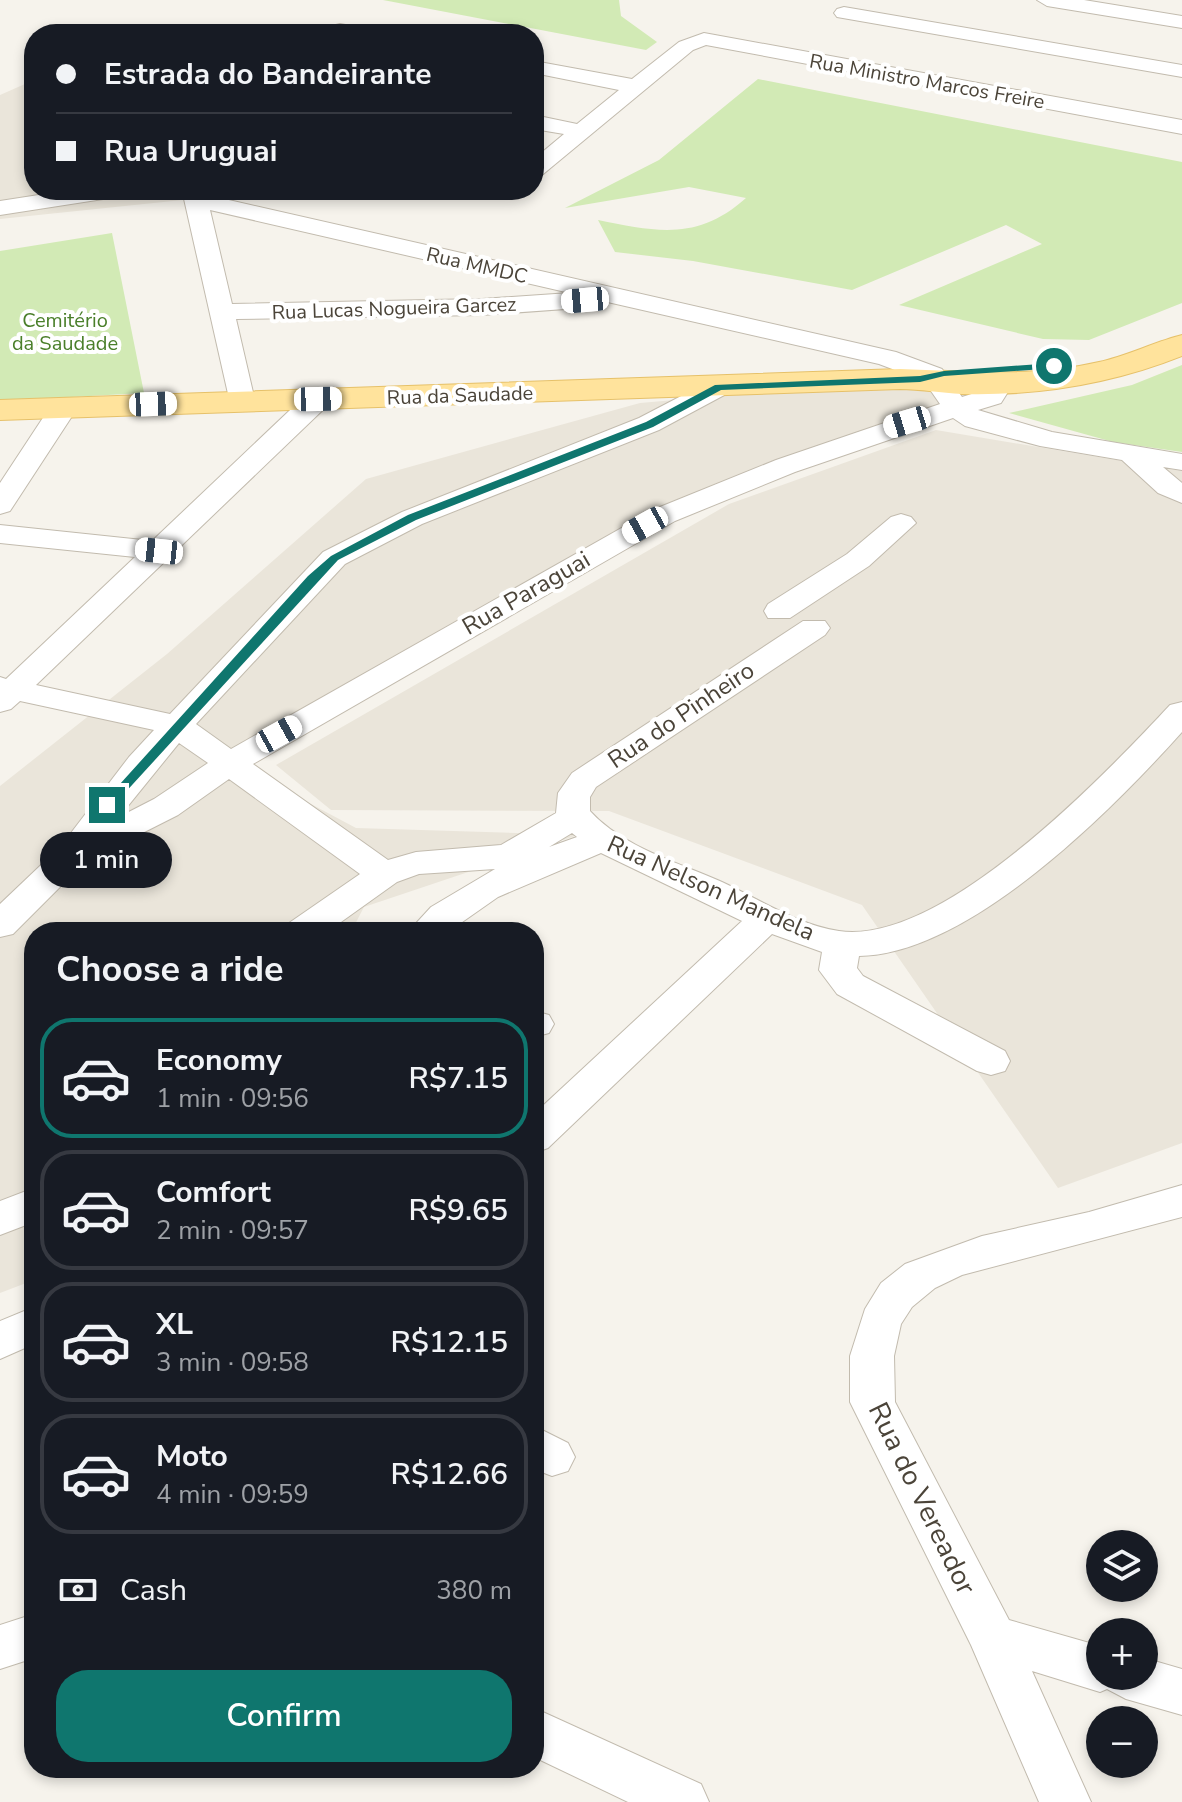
<!DOCTYPE html>
<meta charset="utf-8">
<style>
:root{--surface:#171b24;--page:#20242c;--text:#f1f3f6;--muted:#9ea1a6;--line:#363941;--accent:#0f766e}
body{margin:0;font-family:"Nunito Sans",sans-serif;background:var(--page);color:var(--text);height:100vh;display:flex;flex-direction:column;font-size:30px;white-space:nowrap}
*{box-sizing:border-box;margin:0}
p{font-size:26px;color:var(--muted)}
.icon{flex:none;width:44px;height:44px;fill:none;stroke:currentColor;stroke-width:2;stroke-linecap:round;stroke-linejoin:round}
.map{position:relative;flex:1;overflow:hidden}
.panel{position:absolute;left:24px;top:922px;width:520px;height:856px;display:flex;flex-direction:column;background:var(--surface);border-radius:32px;box-shadow:0 4px 12px #0003}
.panel>*{flex:none}
.top-card{position:absolute;left:24px;top:24px;width:520px;height:176px;border-radius:32px;box-shadow:0 4px 12px #0003;display:grid;align-content:center;height:176px;padding:0 32px;background:var(--surface)}
.controls{position:absolute;left:1086px;top:1530px;display:grid;gap:16px}
.controls a{display:grid;place-items:center;width:72px;height:72px;border-radius:50%;background:var(--surface);box-shadow:0 4px 12px #0003;font-size:40px}
.end{position:absolute;width:36px;height:36px;margin:-18px;border:10px solid #0f766e;background:#fff;box-shadow:0 0 0 4px #fff}
.from{border-radius:50%}
.bubble{position:absolute;height:56px;border-radius:28px;background:var(--surface);box-shadow:0 4px 12px #0003;font-size:26px;font-weight:600;line-height:56px;text-align:center}
.car{position:absolute;width:24px;height:48px;margin:-24px -12px;border-radius:10px;box-shadow:0 0 6px 2px #0007;background:linear-gradient(#fff 24%,#345 0 40%,#fff 0 76%,#345 0 86%,#fff 0)}
.top-card b{display:flex;align-items:center;gap:28px;height:76px;font-size:30px}
.top-card b+b{border-top:2px solid var(--line)}
.top-card i{width:20px;height:20px;background:var(--text)}
ul{padding:0;list-style:none}
li{display:flex;align-items:center;gap:24px;height:120px;margin:0 16px 12px;padding:0 16px;border:4px solid var(--line);border-radius:32px}
li div{flex:1}
li b{display:block;font-size:30px}
li em{font-style:normal;font-weight:600}
li.on{border-color:var(--accent)}
li>.icon{width:72px;height:72px;stroke-width:1.5}
h2{padding:0 32px;font-size:36px;line-height:96px}
.pay{display:flex;align-items:center;gap:20px;height:88px;padding:0 32px;font-size:30px}
.pay p{margin-inline-start:auto}
.primary-button{display:flex;gap:16px;margin-top:auto;padding:16px 32px}
.primary-button a{flex:1;height:92px;border-radius:32px;background:var(--accent);color:#fff;font-size:32px;font-weight:600;line-height:92px;text-align:center}
.map>svg:first-child{display:block}
.residential{fill:#eae5da}
.green{fill:#d2eab5}
.lines{fill:none;stroke-linecap:round;stroke-linejoin:round}
.minor-casing{stroke:#c2bbae;stroke-width:2}
.major-casing{stroke:#e6c16a;stroke-width:2}
.minor{fill:#fff;fill-rule:evenodd}
.major{fill:#ffe39c;fill-rule:evenodd}
.route{fill:#0f766e}
.labels{text-anchor:middle;stroke-width:8;stroke-linejoin:round;paint-order:stroke}
.far-street-label{font-size:20px;fill:#4b4439;stroke:#fff}
.far-park-label{font-size:20px;fill:#4a7f2a;stroke:#fff}
.street-label{font-size:24px;fill:#4b4439;stroke:#fff}
.near-street-label{font-size:28px;fill:#4b4439;stroke:#fff}
</style>
<div class="map">
<svg width="1182" height="1802" viewBox="0 0 1182 1802">
<rect width="100%" height="100%" fill="#f6f3ec"/>
<path class="residential" d="M34,80V190H232L221,196L0,219V95Z
M920,379L996,391L632,524L232,762L356,828L578,835L364,907L351,932H34V1280L0,1293V786L167,654L366,479L640,403Z
M936,430L1182,471V1143L1058,1188L862,905L609,811L331,810L276,765L729,504Z"/>
<path class="green" d="M383,0H619L621,16L657,42L646,50Z
M758,79L1182,162V303L1089,340L1043,339L899,305L1042,244L1006,225L852,290L693,261L615,252L598,220C657,232 698,241 746,198L689,187L565,208L659,160Z
M112,233L144,393L0,401V251Z
M1182,365V452L1113,442L1009,413L1132,385Z"/>
<g class="lines">
<defs>
<path id="minor" d="M1037,0H1084L1182,16V28L1047,6Z
M844,7L1182,65V77L837,17L834,13L837,9Z
M340,24L373,30L376,34H312L315,30Z
M704,33L1182,120V134L706,45L693,50L542,175L534,177V159L564,134L534,129V115L577,124L619,90L534,73V61L632,79L679,42Z
M71,190H128L116,197L0,215V201Z
M182,190H206L207,195L896,352L942,369L962,397L981,391L991,378H1009L1013,384L1001,403L978,410L1052,432L1182,454V470L1163,467L1182,483V503L1158,493L1122,460L1040,446L965,426L953,418L795,472L675,521L253,764L388,860L416,852L501,845L556,813L558,793L572,773L803,621H825L830,628L825,635L596,787L590,797V811C622,847 680,863 722,882C759,899 798,925 839,931C942,946 1105,775 1170,705L1182,702V732C1112,810 970,954 859,956L857,968L863,976L1005,1051L1010,1061L1005,1071L991,1075L977,1071L837,994L819,970L822,952L772,934L548,1148L534,1153V1114L742,921L601,853L498,897L448,932H408L431,907L495,869L419,874L397,882L327,932H284L289,923L360,874L229,779L178,815L85,862L13,934L0,937V904L61,846L129,757L154,730L20,701L11,709L0,712V677L6,679L135,557L0,543V525L152,541L308,393H328L331,399L328,405L36,685L170,714L323,552L402,512L639,418L710,381H728L732,387L728,393L659,430L422,524L345,564L196,724L231,749L655,509L776,460L940,404L924,381L879,364L590,298L588,305L579,308L482,315L236,319L255,401L251,407H231ZM210,210L570,293L482,299L232,304ZM179,743L208,763L154,799L119,817ZM572,833L577,837L549,847Z
M64,399L74,401L78,407L10,511L0,514V483L54,401Z
M901,514L911,517L916,523L869,566L790,618H768L764,611L768,604L847,554L891,517Z
M534,1011L549,1015L554,1024L549,1033L534,1037Z
M1182,1185V1217L962,1275L935,1288L912,1307L901,1324L894,1356L895,1402L1009,1620L1100,1646V1676H1144V1658L1182,1669V1715L1126,1699L1107,1689L1100,1692L1032,1671L1091,1802H1039L971,1645L850,1402V1356L865,1309L881,1283L905,1264L982,1236L1089,1212Z
M34,1188V1222L0,1235V1201Z
M34,1307V1344L0,1359V1321Z
M534,1426L568,1443L575,1457L568,1471L552,1476L534,1469Z
M34,1614V1658L0,1669V1625Z
M534,1708L701,1784L709,1802H628L534,1757Z"/>
<path id="major" d="M1182,335V356C1112,384 1037,396 962,394C941,393 921,389 900,389L0,420V400L900,369C969,371 1030,378 1099,362C1127,356 1154,342 1182,335Z"/>
</defs>
<use href="#minor" class="minor-casing"/>
<use href="#major" class="major-casing"/>
<use href="#minor" class="minor"/>
<use href="#major" class="major"/>
</g>
<path class="route" d="M1054,363L1057,368L944,376L920,382L721,390L653,427L416,520L338,560L111,808L101,805L308,576L331,556L408,515L646,422L715,385L920,376L944,371Z"/>
<g class="labels">
<g class="far-street-label">
<text transform="translate(927 81) rotate(10)" y="7">Rua Ministro Marcos Freire</text>
<text transform="translate(477 265) rotate(13)" y="7">Rua MMDC</text>
<text transform="translate(394 308) rotate(-2)" y="7">Rua Lucas Nogueira Garcez</text>
<text transform="translate(460 395) rotate(-2)" y="7">Rua da Saudade</text>
</g>
<g class="far-park-label">
<text x="65" y="327">Cemitério<tspan x="65" dy="23">da Saudade</tspan></text>
</g>
<g class="street-label">
<text transform="translate(526 593) rotate(-30)" y="8">Rua Paraguai</text>
<text transform="translate(681 715) rotate(-34)" y="8">Rua do Pinheiro</text>
<text transform="translate(711 888) rotate(24)" y="8">Rua Nelson Mandela</text>
</g>
<g class="near-street-label">
<text transform="translate(923 1498) rotate(64)" y="10">Rua do Vereador</text>
</g>
</g>
</svg>
<div class="controls">
<a><svg class="icon" aria-label="layers" viewBox="0 0 24 24"><path d="M12 4l9 5-9 5-9-5zM3 14l9 5 9-5"/></svg></a>
<a>+</a>
<a>−</a>
</div>
<i class="end from" style="left:1054px;top:366px"></i>
<i class="end" style="left:107px;top:805px"></i>
<div class="bubble" style="left:40px;top:832px;width:132px">1 min</div>
<i class="car" style="left:585px;top:300px;rotate:265deg"></i>
<i class="car" style="left:318px;top:399px;rotate:89deg"></i>
<i class="car" style="left:153px;top:404px;rotate:88deg"></i>
<i class="car" style="left:907px;top:422px;rotate:253deg"></i>
<i class="car" style="left:645px;top:525px;rotate:241deg"></i>
<i class="car" style="left:159px;top:551px;rotate:276deg"></i>
<i class="car" style="left:279px;top:734px;rotate:61deg"></i>
<div class="top-card">
<b><i class="from"></i>Estrada do Bandeirante</b>
<b><i></i>Rua Uruguai</b>
</div>
<section class="panel">
<h2>Choose a ride</h2>
<ul>
<li class="on"><svg class="icon" aria-label="car" viewBox="0 0 24 24"><path d="M5 17H2v-5l4-1 3-4h7l3 4 3 1v5h-3M9 17h6M6 11h13"/><circle cx="7" cy="17" r="2"/><circle cx="17" cy="17" r="2"/></svg><div><b>Economy</b><p>1 min · 09:56</p></div><em>R$7.15</em></li>
<li><svg class="icon" aria-label="car" viewBox="0 0 24 24"><path d="M5 17H2v-5l4-1 3-4h7l3 4 3 1v5h-3M9 17h6M6 11h13"/><circle cx="7" cy="17" r="2"/><circle cx="17" cy="17" r="2"/></svg><div><b>Comfort</b><p>2 min · 09:57</p></div><em>R$9.65</em></li>
<li><svg class="icon" aria-label="car" viewBox="0 0 24 24"><path d="M5 17H2v-5l4-1 3-4h7l3 4 3 1v5h-3M9 17h6M6 11h13"/><circle cx="7" cy="17" r="2"/><circle cx="17" cy="17" r="2"/></svg><div><b>XL</b><p>3 min · 09:58</p></div><em>R$12.15</em></li>
<li><svg class="icon" aria-label="car" viewBox="0 0 24 24"><path d="M5 17H2v-5l4-1 3-4h7l3 4 3 1v5h-3M9 17h6M6 11h13"/><circle cx="7" cy="17" r="2"/><circle cx="17" cy="17" r="2"/></svg><div><b>Moto</b><p>4 min · 09:59</p></div><em>R$12.66</em></li>
</ul>
<div class="pay"><svg class="icon" aria-label="cash" viewBox="0 0 24 24"><path d="M3 7h18v10H3z"/><circle cx="12" cy="12" r="2"/></svg>Cash<p>380 m</p></div>
<div class="primary-button"><a>Confirm</a></div>
</section>
</div>
